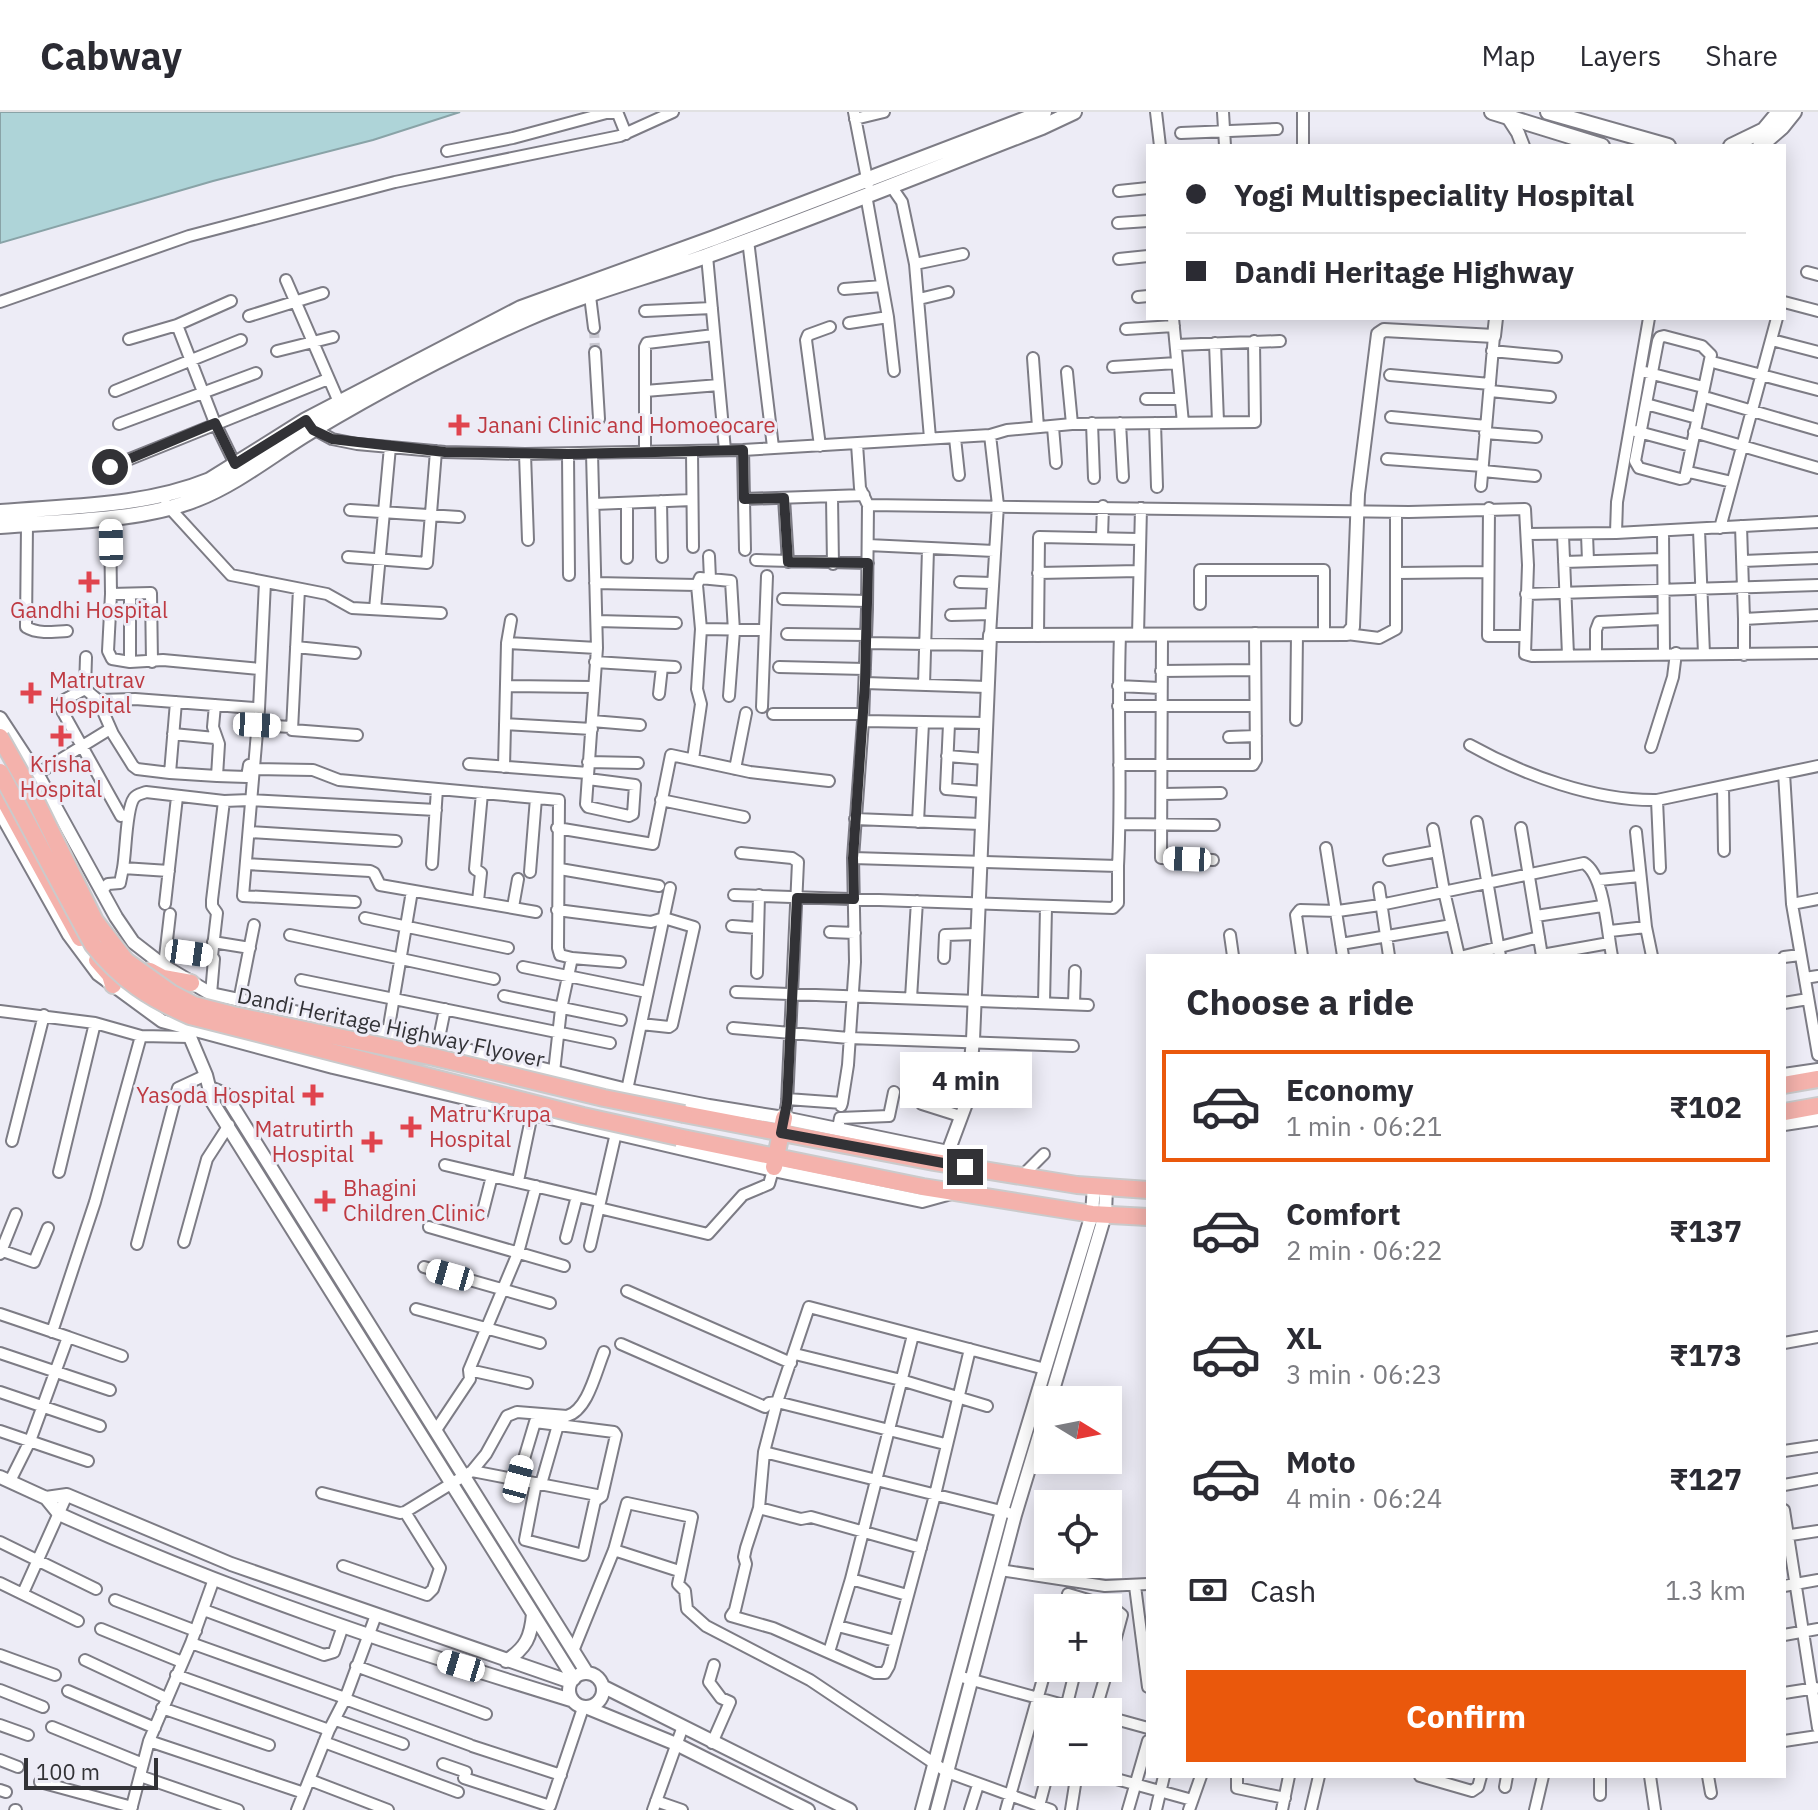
<!DOCTYPE html>
<meta charset="utf-8">
<style>
:root{--surface:#fff;--page:#f2f2f3;--text:#2b2b33;--muted:#7c7c81;--line:#e1e1e2;--accent:#ea580c}
body{margin:0;font-family:"IBM Plex Sans",sans-serif;background:var(--page);color:var(--text);height:100vh;display:flex;flex-direction:column;font-size:30px;white-space:nowrap}
*{box-sizing:border-box;margin:0}
p{font-size:26px;color:var(--muted)}
.icon{flex:none;width:44px;height:44px;fill:none;stroke:currentColor;stroke-width:2;stroke-linecap:round;stroke-linejoin:round}
.map{position:relative;flex:1;overflow:hidden}
.details{position:absolute;left:1146px;top:842px;width:640px;height:824px;display:flex;flex-direction:column;background:var(--surface);border-radius:0px;box-shadow:0 4px 20px #0003}
.details>*{flex:none}
.banner{position:absolute;left:1146px;top:32px;width:640px;height:176px;border-radius:0px;box-shadow:0 4px 20px #0003;display:grid;align-content:center;height:176px;padding:0 40px;background:var(--surface)}
.needle{width:52px;rotate:100deg}
.fabs{position:absolute;left:1034px;top:1274px;display:grid;gap:16px}
.fabs a{display:grid;place-items:center;width:88px;height:88px;border-radius:0px;background:var(--surface);box-shadow:0 4px 20px #0003;font-size:40px}
.scale{position:absolute;left:24px;bottom:20px;width:134px;box-sizing:border-box;padding-left:8px;border:4px solid #323236;border-top:0;font-size:22px;line-height:28px;white-space:nowrap;color:#323236;-webkit-text-stroke:6px #edecf6;paint-order:stroke}
.end{position:absolute;width:36px;height:36px;margin:-18px;border:10px solid #323236;background:#fff;box-shadow:0 0 0 4px #fff}
.from{border-radius:50%}
.bubble{position:absolute;height:56px;border-radius:0px;background:var(--surface);box-shadow:0 4px 20px #0003;font-size:26px;font-weight:700;line-height:56px;text-align:center}
.car{position:absolute;width:24px;height:48px;margin:-24px -12px;border-radius:10px;box-shadow:0 0 6px 2px #0007;background:linear-gradient(#fff 24%,#345 0 40%,#fff 0 76%,#345 0 86%,#fff 0)}
.banner b{display:flex;align-items:center;gap:28px;height:76px;font-size:30px}
.banner b+b{border-top:2px solid var(--line)}
.banner i{width:20px;height:20px;background:var(--text)}
ul{padding:0;list-style:none}
li{display:flex;align-items:center;gap:24px;height:112px;margin:0 16px 12px;padding:0 24px;border:4px solid transparent;border-radius:0px}
li div{flex:1}
li b{display:block;font-size:30px}
li em{font-style:normal;font-weight:700}
li.active{border-color:var(--accent)}
li>.icon{width:72px;height:72px;stroke-width:1.5}
h2{padding:0 40px;font-size:36px;line-height:96px}
.pay{display:flex;align-items:center;gap:20px;height:88px;padding:0 40px;font-size:30px}
.pay p{margin-inline-start:auto}
.button{display:flex;gap:16px;margin-top:auto;padding:16px 40px}
.button a{flex:1;height:92px;border-radius:0px;background:var(--accent);color:#fff;font-size:32px;font-weight:700;line-height:92px;text-align:center}
header{display:flex;align-items:center;gap:48px;box-sizing:border-box;height:112px;padding:0 40px;background:var(--surface);border-bottom:2px solid var(--line)}
header strong{font-size:38px}
nav{display:flex;gap:44px;margin-inline-start:auto;font-size:28px}
.map>svg:first-child{display:block}
.water{fill:#aed4d8;stroke:#89a3a7;stroke-width:2}
.lines{fill:none;stroke-linecap:round;stroke-linejoin:round}
.minor-tunnel{stroke:#c8c7d0;stroke-width:10;stroke-dasharray:10 5;stroke-linecap:butt}
.minor-casing{stroke:#7d7c85;stroke-width:14}
.tertiary-casing{stroke:#7d7c85;stroke-width:16}
.secondary-casing{stroke:#7d7c85;stroke-width:18}
.trunk-casing{stroke:#cacacb;stroke-width:20}
.minor{stroke:#fff;stroke-width:10}
.tertiary{stroke:#fff;stroke-width:12}
.secondary{stroke:#fff;stroke-width:14}
.trunk{stroke:#f4b2ac;stroke-width:16}
.trunk-bridge-casing{stroke:#cacacb;stroke-width:20;stroke-linecap:butt}
.trunk-bridge{stroke:#f4b2ac;stroke-width:16}
.route{stroke:#323236;stroke-width:10}
.health-dot{fill:#e0444e;stroke:#edecf6;stroke-width:3}
.labels{text-anchor:middle;stroke-width:6;stroke-linejoin:round;paint-order:stroke}
.health-label{font-size:22px;fill:#be3a42;stroke:#edecf6;text-anchor:start}
.street-label{font-size:22px;fill:#323236;stroke:#edecf6}
</style>
<header>
<strong>Cabway</strong>
<nav><a>Map</a><a>Layers</a><a>Share</a></nav>
</header>
<div class="map">
<svg width="1818" height="1698" viewBox="0 0 1818 1698">
<rect width="100%" height="100%" fill="#edecf6"/>
<path class="water" d="M0,0H460L373,28L213,69L0,131Z"/>
<g class="lines">
<path class="minor-tunnel" d="M594,216L595,240"/>
<defs>
<path id="minor" d="M854,0L868,72
M1156,0L1160,34
M1223,0L1225,34
M855,7L884,0
M1181,21L1277,17
M1303,34V0
M447,39L513,26L610,0L618,2L626,22
M891,74L902,90L915,152L930,326
M1119,79L1148,76
M866,83L888,205L894,259
M1118,111L1148,109
M748,128L773,335
M707,144L725,338
M1119,147L1148,144
M915,152L963,142
M1807,160L1818,163
M286,168L339,290
M589,176L594,216
M844,177L882,174
M1138,185L1148,184
M919,187L948,180
M0,190L189,124L395,70L620,24L673,0
M1784,190L1818,199
M645,199L712,196
M249,204L323,181
M1173,206L1183,311
M1649,206L1617,390L1616,421L1818,410
M849,211L888,205
M177,213L215,311L235,352
M1126,217L1174,214
M1664,224L1702,234L1711,243L1685,366L1680,367L1639,356L1635,349L1658,229L1660,225Z
M129,227L177,213L231,189
M1772,228L1818,240
M1215,231L1218,310
M1176,233L1280,229
M277,239L333,225
M1492,239L1556,245
M595,240L599,307
M1033,246L1038,315
M1716,251L1818,278
M1113,255L1177,251
M1067,260L1072,312
M1645,260L1703,275
M1390,263L1490,272
M115,279L241,228
M645,279L719,273
M1490,279L1550,285
M1708,286L1818,318
M1146,287H1180
M1646,292L1697,306
M1391,305L1486,314
M1092,311L1094,366
M1120,311L1123,365
M1155,311L1157,375
M119,312L256,261
M1053,315L1056,351
M312,316L332,327L357,332L445,340L525,342L743,338L990,323L1007,318L1072,312L1255,310L1254,229
M1635,319L1691,334
M1694,320L1818,356
M1485,321L1536,325
M990,323L998,393L990,523
M955,326L959,363
M820,334L806,228L808,223L830,215
M743,338L745,438
M645,339V235L647,231L714,223
M692,340L693,435
M525,342L528,428
M568,342L569,463
M1387,347L1483,354
M110,355L328,267
M1483,359L1535,364
M1693,361L1732,370
M1481,374L1494,224
M832,385L833,452
M784,386L788,450
M744,387L864,383
M661,389L662,445
M166,392L231,463L327,482L352,496L441,501
M594,392L692,388
M868,393L1409,400L1525,397L1528,453L1525,542L1532,544L1818,541
M1489,396L1488,524H1524
M350,398L459,405
M110,405L111,482L108,539L112,547L130,550L163,548L260,557
M27,412L26,515C37,522 54,520 67,519
M1741,414L1744,507L1818,503
M1720,416L1777,206
M1699,418L1704,542
M1663,419L1664,541
M1527,422L1616,421
M1587,422L1588,449
M1563,423L1568,543
M1102,425L1103,394
M868,433L994,439
M709,444L710,467
M348,445L427,451L436,339
M627,446V391
M756,448L868,451
M1743,449L1818,446
M1564,450L1662,447
M1038,461L1139,459
M1397,461L1487,460
M265,470L259,597L243,784L355,790
M960,470L992,471
M595,471L697,473
M299,477L292,618L357,623
M111,482L151,481L152,550
M1526,482L1818,473
M783,487L867,489
M1200,492V458H1324V521
M375,497L390,335
M951,503L991,502
M1744,507V543
M597,509L676,511
M701,517L765,518
M787,522L866,523
M1347,522L1379,526L1396,517V400
M1138,523L1141,396
M1162,523L1161,746L1213,748
M1038,524L1039,425L1139,427
M507,531L597,536
M866,531L990,533
M296,535L355,541
M1596,542V518L1599,510L1663,507
M130,550V483
M595,550L675,555
M779,555L865,557
M1161,559L1255,558
M865,571L987,575
M924,573L928,437
M507,574L593,575
M1118,574L1160,576
M85,577L86,545
M659,582L662,555
M98,588L113,622L133,654L137,657L170,661
M176,590L170,661L217,664L219,632L213,615L215,593
M1118,594H1254
M762,595L767,464
M773,602H863
M1296,608L1297,522
M592,609L640,613
M863,609L986,611
M505,612L592,617
M949,612L946,677L983,680
M257,613L291,615
M173,622L215,626
M1229,625L1256,624
M1470,633C1524,663 1594,689 1657,688L1818,654
M1651,635L1673,565L1676,541
M947,644L985,647
M693,647L701,592L697,577L701,517L697,473L700,466L731,469L734,519L729,584
M588,650L638,651
M469,652L588,661
M1119,653H1253L1256,648L1255,521
M504,655L507,531L511,508
M254,657L313,658L339,668L559,688L558,836L560,843L572,846L561,897L554,960
M735,657L746,601
M1784,661L1792,792L1818,943
M37,662L110,617
M217,664L247,665L249,653
M588,667L635,673L633,702L629,704L588,695L586,692L597,536L592,341
M1723,674L1724,739
M1163,682L1221,681
M661,688L744,705
M1657,688L1660,756
M121,704L60,595L64,588L85,577L98,588L135,587L254,596
M855,707L981,712
M918,710L923,611
M1477,710L1500,844
M1120,712L1214,713
M557,716L653,732L671,643L750,660L829,669
M1521,716L1542,844
M1433,717L1444,779L1459,844
M249,720L396,729
M1636,720L1646,815L1652,844
M1326,736L1343,844
M741,741L792,746L798,750L787,991L784,1006
M853,746L1118,754C1122,678 1117,601 1120,524
M1389,748L1437,739
M246,752L370,759L374,761L380,773L536,800
M432,752L437,677
M560,757L659,774
M169,759L123,756C126,740 126,697 134,686C137,682 141,682 146,680L224,689L250,688L436,698
M530,760L536,686
M1599,768L1640,764
M1379,776L1389,844
M101,779L108,772L120,771L123,756
M734,783L1113,796L1118,791V754
M478,789L481,761L475,757L482,681
M165,792L177,685
M1792,792L1818,787
M513,795L518,767
M557,798L651,810L664,806L694,815L672,913L669,915L641,912L627,978
M1536,804L1602,794
M365,806L508,836
M732,814L758,816
M1610,819L1646,815
M830,820L855,821
M290,823L494,867
M1230,823L1233,844
M213,830L250,836
M1341,832L1452,813
M166,838L212,844
M1542,843L1609,831
M1302,844L1296,803L1300,798L1338,799L1380,793L1584,751C1605,764 1607,820 1612,844
M1464,844L1539,825
M1784,845L1800,843
M572,846L620,850
M944,846L945,823L977,822
M164,854L170,802
M523,855L642,879
M757,861L759,783
M1805,866L1818,864
M301,868L610,931
M736,880L1088,893
M211,882L214,847L212,844L217,801L212,794V788L224,689
M504,884L621,908
M911,886L917,789
M239,889L254,813
M1044,891L1046,795
M1784,891L1808,887
M1074,892L1075,859
M0,899L95,911L141,924L190,925
M641,912L670,776
M733,916L849,926L1073,934
M388,920L412,779
M438,931L445,897
M924,952L922,992L960,1004
M787,987L842,991L841,994
M842,991L848,953L855,850L853,746L863,609L867,497L868,393L860,376L857,332
M838,1016L840,1006L889,1004L894,980
M12,1029L44,903
M445,1053L594,1088
M59,1060L95,911
M1022,1064L1044,1042
M518,1069L532,1002
M599,1096L708,1122L743,1083L769,1072L773,1058
M482,1103L492,1064
M429,1115L564,1154
M566,1126L577,1084
M184,1130L207,1047L229,1013
M137,1132L178,976L206,963
M590,1134L616,1021
M0,1138L34,1150L48,1116
M0,1142L16,1102
M424,1155L550,1191
M627,1179L791,1251
M416,1197L540,1231
M0,1202L68,1225L30,1329L10,1369
M52,1220L95,1090L141,924
M68,1225L122,1244
M1784,1231L1818,1225
M621,1232L765,1295L769,1291L777,1290L945,1332
M970,1237L935,1383L889,1554L885,1561H875L773,1516L731,1504L735,1498L746,1452L744,1445L746,1436L759,1396L764,1340L777,1290L809,1195L1045,1257
M0,1241L110,1278
M795,1242L901,1268L987,1294
M469,1258L527,1271
M0,1280L100,1314
M436,1318L470,1267L469,1258L518,1141L536,1074
M0,1319L88,1349
M1784,1339L1818,1334
M764,1340L1009,1401
M472,1359L602,1384
M518,1367L535,1310L614,1320L616,1323L602,1384L595,1389L583,1443L525,1428L536,1371
M541,1372L558,1313
M1784,1373L1818,1367
M322,1381L400,1401L405,1400L472,1359L486,1342L507,1304L517,1300L567,1304C588,1298 596,1259 604,1240
M759,1396L801,1407L811,1405L921,1436
M1784,1398L1818,1616
M1784,1424L1818,1419
M0,1430L96,1477
M614,1438L679,1459
M343,1454L427,1483L433,1477L440,1456L405,1400
M1000,1458L1105,1474L1148,1472
M851,1467L907,1483
M0,1471L78,1509
M1135,1474L1148,1575
M1784,1474L1818,1468
M23,1481L67,1383
M1068,1482L1112,1495L1122,1503L1108,1555
M115,1488L196,1519
M204,1498L324,1543L334,1540L343,1514
M838,1514L895,1529
M101,1517L182,1550
M1784,1523L1818,1517
M191,1531L345,1586
M573,1539L614,1438L627,1391L692,1405L678,1472L685,1479L687,1497L706,1514L810,1568L947,1660L1051,1698
M829,1540L851,1467L913,1223
M0,1543L55,1563
M85,1548L166,1586
M356,1554L486,1602
M176,1563L329,1618
M958,1564L1089,1600
M0,1578L43,1595
M68,1579L155,1616
M1784,1581L1816,1576
M345,1587L470,1633
M162,1596L269,1633
M1065,1600L1076,1556
M1095,1600L1108,1556
M1108,1605L1148,1616
M336,1608L403,1632
M0,1613L28,1623
M52,1615L143,1652
M149,1629L304,1681
M1784,1629L1818,1624
M324,1630L458,1680
M712,1631L730,1590L721,1586L709,1570L714,1553
M472,1634L561,1663
M0,1648L18,1655
M443,1652L466,1660L464,1666L550,1694L583,1596
M1091,1660L1192,1688
M140,1664L238,1698
M1237,1664V1676L1285,1686
M1420,1664L1472,1679L1478,1675L1481,1664
M1600,1664V1683
M1650,1664L1655,1698
M1708,1664L1711,1681
M310,1668L388,1698
M40,1670L132,1695
M1505,1675L1507,1664
M0,1678L6,1680
M656,1689L682,1698
M1039,1694L1048,1660
M15,1698H16
M131,1698L149,1629L191,1531L214,1467
M297,1698L329,1618L345,1587L376,1503
M653,1698L682,1617
M970,1698L978,1673
M1006,1698L1048,1549
M1071,1698L1077,1660
M1128,1698L1148,1629
M1156,1698L1164,1664
M1189,1698L1201,1664
M1282,1698L1289,1664
M1311,1698L1319,1664
M1535,1698L1543,1664"/>
<path id="tertiary" d="M1507,4L1518,21L1523,34
M0,606L40,667L116,805L133,830L164,854L211,882L438,931L627,978L709,994L714,1000
M0,700L69,823L98,862L162,909L333,955L773,1058L922,1089L951,1081
M187,918L206,963L213,991L574,1567
M1784,963L1818,958
M210,976L225,982L587,1561
M709,994L784,1006L948,1040L967,989L973,928L990,523L1347,522L1353,515L1358,382L1378,222L1384,218L1494,224L1496,206
M1784,1012L1818,1007
M1050,1288L1105,1103L1106,1075
M0,1365L46,1386L59,1402C224,1477 397,1535 571,1588
M46,1386L67,1383L231,1452L571,1570
M506,1549C526,1536 531,1525 533,1502
M569 1578a17 17 0 1 1 34 0a17 17 0 1 1-34 0Z
M604,1575L850,1698
M588,1596L676,1632L808,1698
M922,1698L1002,1399L1092,1102L1094,1074
M937,1698L1015,1403L1048,1294"/>
<path id="secondary" d="M1492,0L1602,34
M1548,0L1668,34
M1731,34L1764,18L1779,0
M1760,34L1782,15L1794,0
M0,400C70,394 144,395 210,368L306,308L521,196L714,126L1044,0
M0,414C61,409 140,410 197,387C238,371 274,341 311,319C380,278 453,239 526,207C585,181 648,165 709,143C821,103 931,58 1042,15L1074,0"/>
<path id="trunk" d="M0,680L80,826
M97,848L110,863L113,873
M150,859L163,866L191,871
M1784,973L1818,967
M1784,1000L1818,994
M684,1002L934,1050L1077,1073L1148,1078
M678,1025L923,1075L1092,1102L1148,1105
M774,1055L784,1006"/>
</defs>
<use href="#minor" class="minor-casing"/>
<use href="#tertiary" class="tertiary-casing"/>
<use href="#secondary" class="secondary-casing"/>
<use href="#trunk" class="trunk-casing"/>
<use href="#minor" class="minor"/>
<use href="#tertiary" class="tertiary"/>
<use href="#secondary" class="secondary"/>
<use href="#trunk" class="trunk"/>
<defs>
<path id="trunk-bridge" d="M0,625L34,685L95,809L126,849L171,881L194,893L233,903L434,945L604,986L684,1002
M0,660L93,833C121,868 149,886 190,904L583,1004L678,1025"/>
</defs>
<use href="#trunk-bridge" class="trunk-bridge-casing"/>
<use href="#trunk-bridge" class="trunk-bridge"/>
</g>
<g class="lines">
<path class="route" d="M110,355L215,311L235,352L306,308L313,318L332,327L445,340L568,342L743,338L744,387L784,386L788,450L868,451L865,571L853,746L854,787L797,786L787,991L781,1021L965,1055"/>
</g>
<g class="health-dot">
<path d="M455 301h8v8h8v8h-8v8h-8v-8h-8v-8h8z"/>
<path d="M85 458h8v8h8v8h-8v8h-8v-8h-8v-8h8z"/>
<path d="M27 569h8v8h8v8h-8v8h-8v-8h-8v-8h8z"/>
<path d="M57 612h8v8h8v8h-8v8h-8v-8h-8v-8h8z"/>
<path d="M309 971h8v8h8v8h-8v8h-8v-8h-8v-8h8z"/>
<path d="M407 1003h8v8h8v8h-8v8h-8v-8h-8v-8h8z"/>
<path d="M368 1018h8v8h8v8h-8v8h-8v-8h-8v-8h8z"/>
<path d="M321 1077h8v8h8v8h-8v8h-8v-8h-8v-8h8z"/>
</g>
<g class="labels">
<g class="health-label">
<text x="477" y="321">Janani Clinic and Homoeocare</text>
<text x="89" y="506" text-anchor="middle">Gandhi Hospital</text>
<text x="49" y="576">Matrutrav<tspan x="49" dy="25">Hospital</tspan></text>
<text x="61" y="660" text-anchor="middle">Krisha<tspan x="61" dy="25">Hospital</tspan></text>
<text x="295" y="991" text-anchor="end">Yasoda Hospital</text>
<text x="429" y="1010">Matru Krupa<tspan x="429" dy="25">Hospital</tspan></text>
<text x="354" y="1025" text-anchor="end">Matrutirth<tspan x="354" dy="25">Hospital</tspan></text>
<text x="343" y="1084">Bhagini<tspan x="343" dy="25">Children Clinic</tspan></text>
</g>
<g class="street-label">
<text transform="translate(391 915) rotate(12)" y="8">Dandi Heritage Highway Flyover</text>
</g>
</g>
</svg>
<div class="fabs">
<a><svg class="needle" viewBox="-14 -14 28 28"><path d="M0-13l5 13h-10z" fill="#e53935"/><path d="M0 13l5-13h-10z" fill="#7c7c81"/></svg></a>
<a><svg class="icon" aria-label="locate" viewBox="0 0 24 24"><circle cx="12" cy="12" r="6"/><path d="M12 2v4M12 18v4M2 12h4M18 12h4"/></svg></a>
<a>+</a>
<a>−</a>
</div>
<div class="scale">100 m</div>
<i class="end from" style="left:110px;top:355px"></i>
<i class="end" style="left:965px;top:1055px"></i>
<div class="bubble" style="left:900px;top:940px;width:132px">4 min</div>
<i class="car" style="left:111px;top:431px;rotate:359deg"></i>
<i class="car" style="left:257px;top:613px;rotate:93deg"></i>
<i class="car" style="left:1187px;top:747px;rotate:272deg"></i>
<i class="car" style="left:189px;top:841px;rotate:98deg"></i>
<i class="car" style="left:450px;top:1163px;rotate:286deg"></i>
<i class="car" style="left:518px;top:1367px;rotate:15deg"></i>
<i class="car" style="left:461px;top:1554px;rotate:287deg"></i>
<div class="banner">
<b><i class="from"></i>Yogi Multispeciality Hospital</b>
<b><i></i>Dandi Heritage Highway</b>
</div>
<section class="details">
<h2>Choose a ride</h2>
<ul>
<li class="active"><svg class="icon" aria-label="car" viewBox="0 0 24 24"><path d="M5 17H2v-5l4-1 3-4h7l3 4 3 1v5h-3M9 17h6M6 11h13"/><circle cx="7" cy="17" r="2"/><circle cx="17" cy="17" r="2"/></svg><div><b>Economy</b><p>1 min · 06:21</p></div><em>₹102</em></li>
<li><svg class="icon" aria-label="car" viewBox="0 0 24 24"><path d="M5 17H2v-5l4-1 3-4h7l3 4 3 1v5h-3M9 17h6M6 11h13"/><circle cx="7" cy="17" r="2"/><circle cx="17" cy="17" r="2"/></svg><div><b>Comfort</b><p>2 min · 06:22</p></div><em>₹137</em></li>
<li><svg class="icon" aria-label="car" viewBox="0 0 24 24"><path d="M5 17H2v-5l4-1 3-4h7l3 4 3 1v5h-3M9 17h6M6 11h13"/><circle cx="7" cy="17" r="2"/><circle cx="17" cy="17" r="2"/></svg><div><b>XL</b><p>3 min · 06:23</p></div><em>₹173</em></li>
<li><svg class="icon" aria-label="car" viewBox="0 0 24 24"><path d="M5 17H2v-5l4-1 3-4h7l3 4 3 1v5h-3M9 17h6M6 11h13"/><circle cx="7" cy="17" r="2"/><circle cx="17" cy="17" r="2"/></svg><div><b>Moto</b><p>4 min · 06:24</p></div><em>₹127</em></li>
</ul>
<div class="pay"><svg class="icon" aria-label="cash" viewBox="0 0 24 24"><path d="M3 7h18v10H3z"/><circle cx="12" cy="12" r="2"/></svg>Cash<p>1.3 km</p></div>
<div class="button"><a>Confirm</a></div>
</section>
</div>
